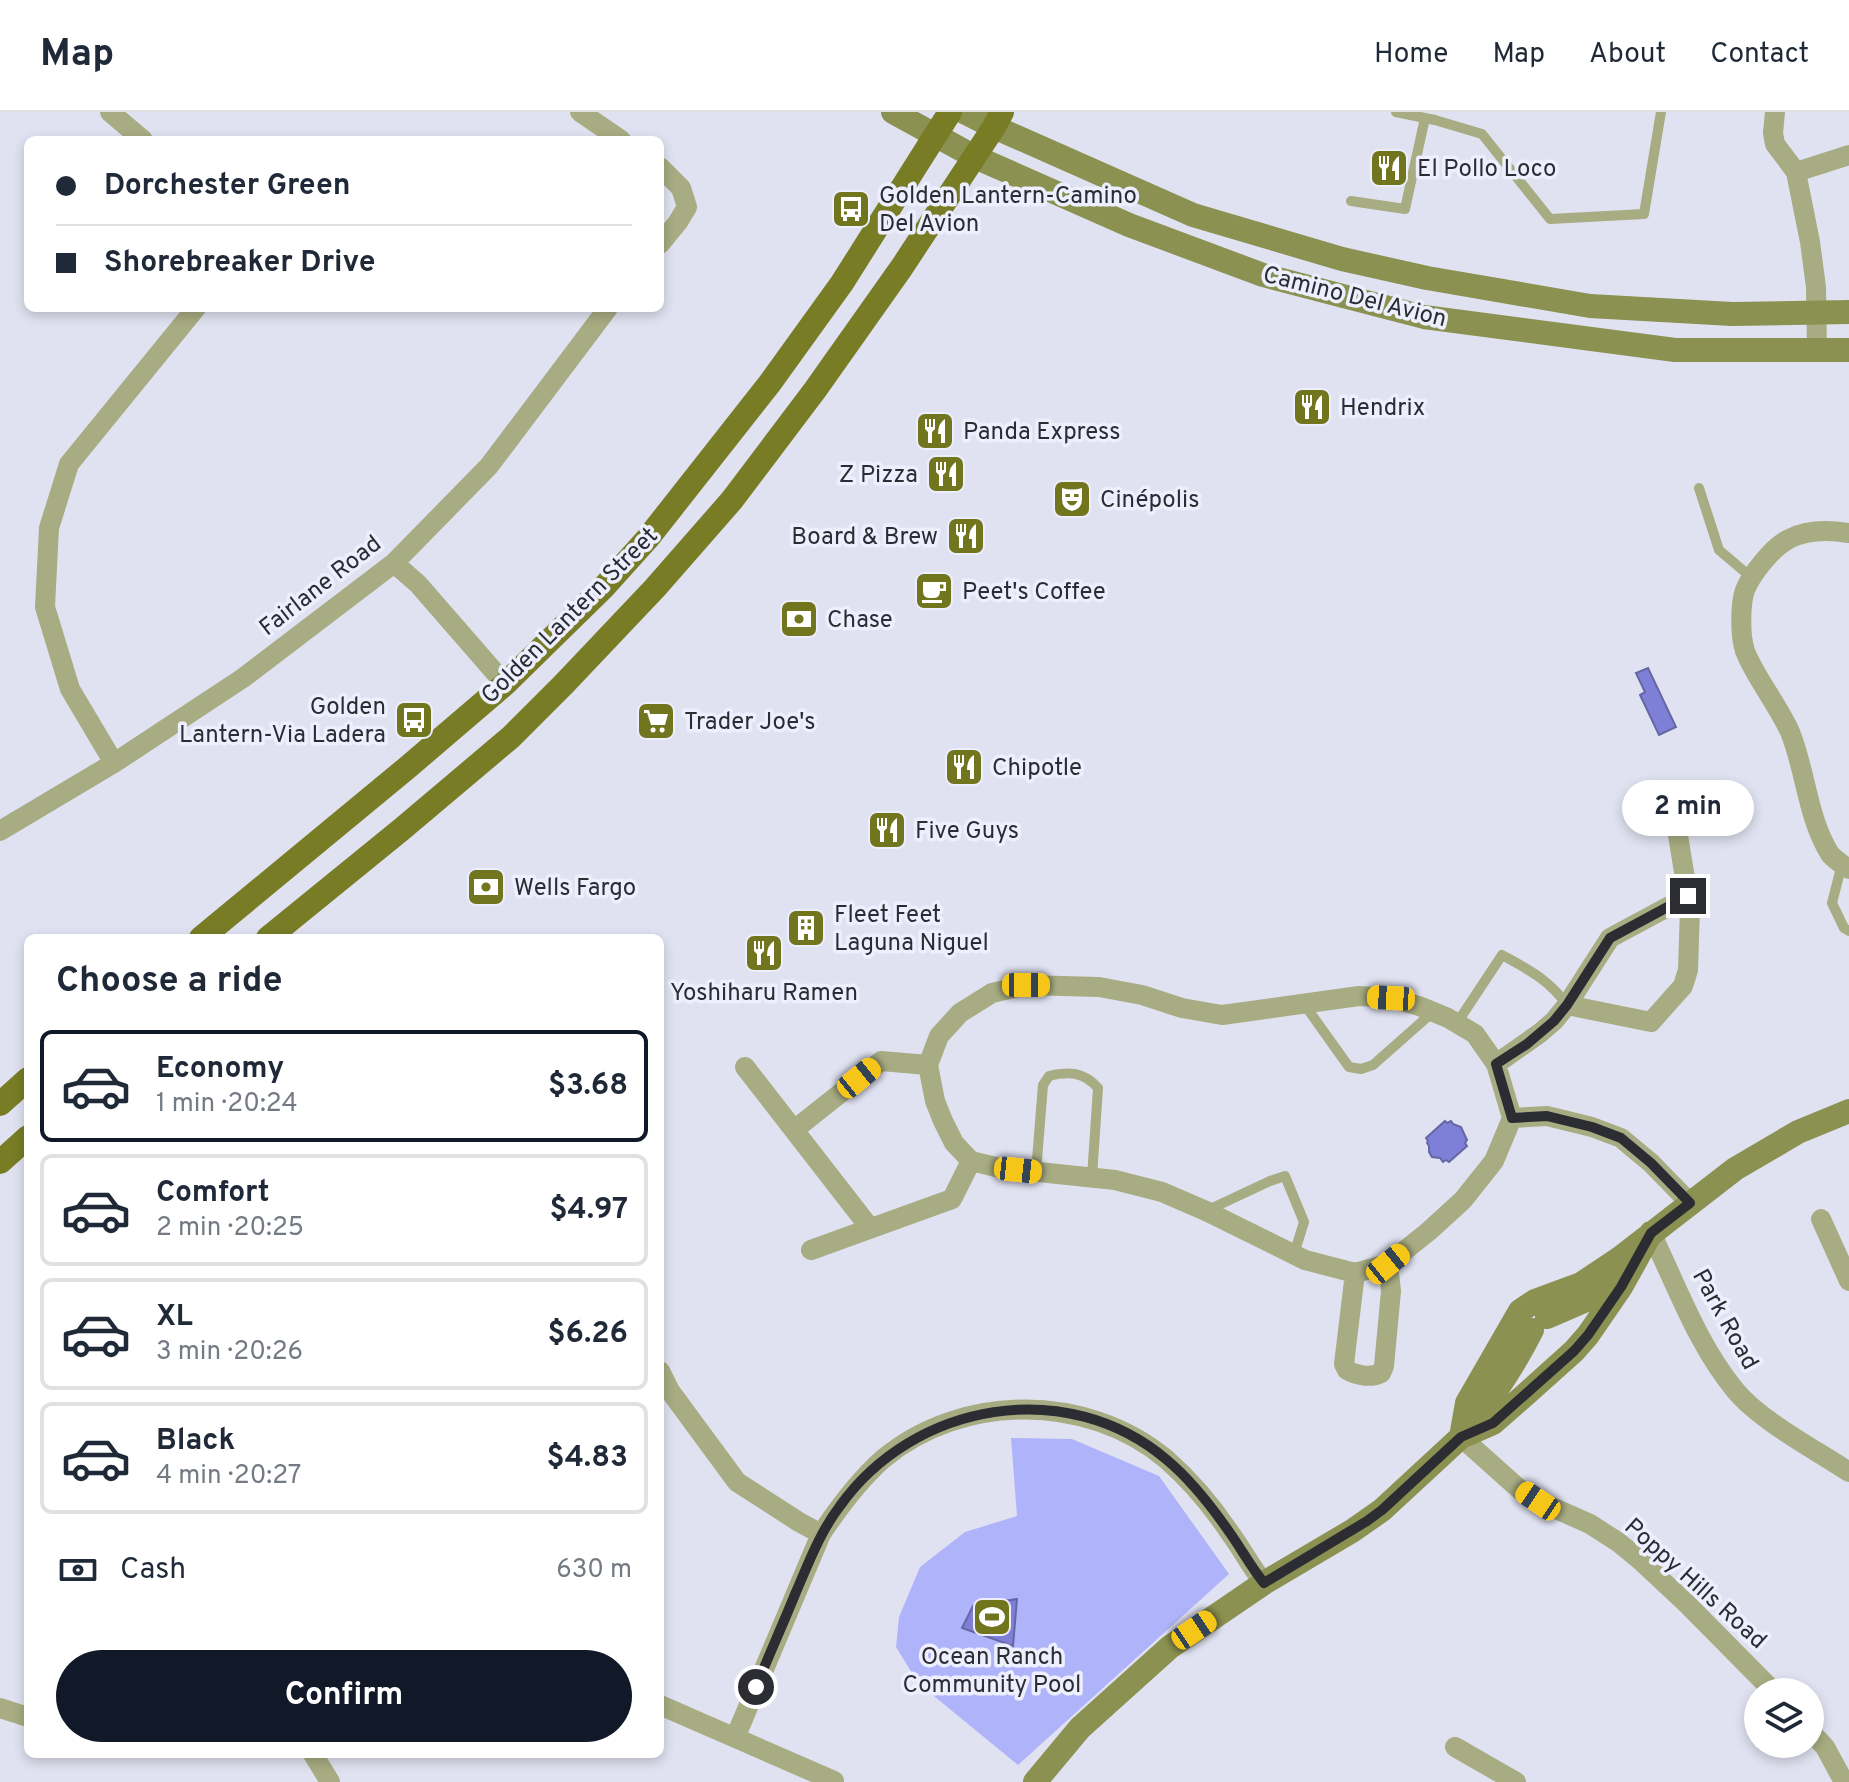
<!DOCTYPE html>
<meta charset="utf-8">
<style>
:root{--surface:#fff;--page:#f2f2f3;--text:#1f2937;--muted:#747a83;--line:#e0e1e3;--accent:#111827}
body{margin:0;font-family:Overpass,sans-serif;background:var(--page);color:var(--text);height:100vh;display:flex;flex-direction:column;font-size:30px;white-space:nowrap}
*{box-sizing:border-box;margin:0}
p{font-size:26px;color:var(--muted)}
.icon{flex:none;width:44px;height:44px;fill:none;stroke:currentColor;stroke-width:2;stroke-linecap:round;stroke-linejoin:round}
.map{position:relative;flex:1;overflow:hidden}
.drawer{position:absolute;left:24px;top:822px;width:640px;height:824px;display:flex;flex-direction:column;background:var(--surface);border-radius:12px;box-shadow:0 4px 12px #0003}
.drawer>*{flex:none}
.banner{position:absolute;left:24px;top:24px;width:640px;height:176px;border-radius:12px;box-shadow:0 4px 12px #0003;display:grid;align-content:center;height:176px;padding:0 32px;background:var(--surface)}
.fabs{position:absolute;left:1744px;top:1566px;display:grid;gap:16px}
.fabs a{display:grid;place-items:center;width:80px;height:80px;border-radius:50%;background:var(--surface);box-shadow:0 4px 12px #0003;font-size:40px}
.end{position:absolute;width:36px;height:36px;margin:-18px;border:10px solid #2c2d33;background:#fff;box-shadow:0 0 0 4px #fff}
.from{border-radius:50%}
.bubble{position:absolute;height:56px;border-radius:28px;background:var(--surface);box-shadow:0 4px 12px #0003;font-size:26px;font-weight:700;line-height:56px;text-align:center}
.car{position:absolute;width:24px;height:48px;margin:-24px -12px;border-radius:10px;box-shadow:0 0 6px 2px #0007;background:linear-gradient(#f5c518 24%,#345 0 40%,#f5c518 0 76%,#345 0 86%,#f5c518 0)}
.banner b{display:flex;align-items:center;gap:28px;height:76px;font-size:30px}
.banner b+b{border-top:2px solid var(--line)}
.banner i{width:20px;height:20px;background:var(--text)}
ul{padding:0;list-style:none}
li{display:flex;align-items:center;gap:24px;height:112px;margin:0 16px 12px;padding:0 16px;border:4px solid var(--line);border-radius:12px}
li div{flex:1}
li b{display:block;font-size:30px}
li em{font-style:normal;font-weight:700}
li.selected{border-color:var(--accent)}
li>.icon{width:72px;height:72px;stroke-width:1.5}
h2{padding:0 32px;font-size:36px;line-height:96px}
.pay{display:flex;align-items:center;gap:20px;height:88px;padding:0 32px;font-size:30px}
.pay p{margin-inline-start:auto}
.button{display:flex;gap:16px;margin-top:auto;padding:16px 32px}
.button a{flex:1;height:92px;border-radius:48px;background:var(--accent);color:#fff;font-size:32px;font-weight:700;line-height:92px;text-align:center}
header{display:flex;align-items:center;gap:48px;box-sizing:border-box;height:112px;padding:0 40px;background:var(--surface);border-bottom:2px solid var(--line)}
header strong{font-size:38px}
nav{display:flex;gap:44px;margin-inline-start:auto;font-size:28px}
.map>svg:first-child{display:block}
.green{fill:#afb4fa}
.water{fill:#7d80d6;stroke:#6567a5;stroke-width:2}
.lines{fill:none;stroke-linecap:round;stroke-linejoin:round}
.lane{stroke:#a8ac82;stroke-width:10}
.street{stroke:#a8ac82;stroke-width:20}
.secondary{stroke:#8b9150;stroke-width:24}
.primary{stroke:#777c25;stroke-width:24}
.route{stroke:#2c2d33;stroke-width:10}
.labels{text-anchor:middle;stroke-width:7;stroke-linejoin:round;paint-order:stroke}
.poi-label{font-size:24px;fill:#2c2d33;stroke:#edefff;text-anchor:start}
.street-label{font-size:24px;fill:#2c2d33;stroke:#edefff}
</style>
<header>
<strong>Map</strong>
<nav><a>Home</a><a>Map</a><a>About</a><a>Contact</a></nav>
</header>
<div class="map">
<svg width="1849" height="1670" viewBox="0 0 1849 1670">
<rect width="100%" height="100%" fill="#e0e2f1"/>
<path class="green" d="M1011,1326L1072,1327L1159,1364L1229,1462L1018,1653L918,1571L896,1535L899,1505L920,1455L965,1420L1017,1404Z"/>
<path class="water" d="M1648,556L1676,615L1659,623L1640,583L1645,580L1636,561Z
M1445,1009L1447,1011L1451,1009L1453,1012L1461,1015L1467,1028L1465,1031L1467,1034L1449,1050L1446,1048L1443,1050L1440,1046L1432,1045L1429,1040V1034L1427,1031L1428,1029L1426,1026Z
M1017,1487L1013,1534L962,1516L973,1494Z"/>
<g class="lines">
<path class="lane" d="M1396,0L1435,8L1482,22L1550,107L1644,102L1661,0
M1351,89L1405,97L1425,6
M1699,376L1719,438L1752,466
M1842,752L1832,791L1844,816L1849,819
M1304,892L1349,955L1361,957L1373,953L1433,900
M1457,911L1502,843C1529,858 1548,867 1567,893
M1036,1060L1043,973L1049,964C1069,959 1084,960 1098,976L1092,1065
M1206,1099L1270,1069L1285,1064L1304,1110L1294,1142"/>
<path class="street" d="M110,0L143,28
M580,0L621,28
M1775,0L1773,21L1775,32L1796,60L1810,130L1816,175L1817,239
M660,55L681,76L687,95L678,110L660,132
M1796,60L1849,43
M1849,421C1830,418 1806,418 1789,427C1773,435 1752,461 1745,478C1740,493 1740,524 1745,539C1755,565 1778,593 1790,620C1806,659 1807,705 1830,742C1835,748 1843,753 1849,757
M394,451L418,472L505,572
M114,651L70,577L45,495L49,416L69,352L196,196
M0,719L114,651L243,566L394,451L489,354L608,196
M1567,893L1651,910L1683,874L1688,858L1690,797L1676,711
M1496,952L1540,921L1554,909L1567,893L1610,826L1688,784
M745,955L870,1116
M1512,1006L1496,952L1475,922L1448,906L1419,894L1391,886L1359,884L1222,903L1182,896L1142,883L1099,875L1026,873L992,881L960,901L939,924L928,953L935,989L943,1009L954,1031L971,1049L1000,1056L1115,1068L1162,1080L1206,1099L1305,1148L1355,1161L1388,1152L1429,1119L1463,1088L1494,1049L1512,1006L1547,1004L1592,1015L1621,1026L1651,1051L1690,1091
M794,1018L881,949L928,953
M1821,1107L1849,1169
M1651,1121C1677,1174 1697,1232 1735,1278C1759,1308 1816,1338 1849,1360
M811,1138L952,1087L971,1049
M1355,1161L1344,1252L1347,1258C1357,1264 1371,1266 1381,1261L1384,1254L1391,1179L1388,1152
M660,1259L670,1279L737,1370L799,1410L821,1422
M1461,1325L1518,1376L1538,1389L1590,1412L1618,1430L1640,1448L1687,1492L1774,1580
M660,1593L834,1669
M0,1596L28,1605
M1810,1619L1825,1635L1844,1670
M735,1626L821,1422C839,1395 858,1369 883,1347C962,1281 1087,1281 1166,1347C1190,1368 1212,1394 1230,1421C1242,1437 1251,1455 1264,1471
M1455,1635L1516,1670
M313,1642L330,1670"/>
<path class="secondary" d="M893,0L975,45L1129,113L1263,163L1343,184L1424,205L1675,238H1849
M964,0L994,15L1193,103L1342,147L1427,166L1590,194L1732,202L1849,200
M1547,1205L1591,1186L1612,1158
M1465,1320C1490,1289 1514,1254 1532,1218
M1461,1325L1467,1291L1520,1199L1535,1189L1581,1172L1620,1146L1735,1057L1798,1020L1849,999
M1035,1670L1080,1616L1170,1535L1264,1471L1352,1419L1382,1398L1461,1325L1493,1311L1525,1283L1574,1239L1588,1223L1621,1175L1651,1121"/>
<path class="primary" d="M201,826L408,655L505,572L603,476L648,426L770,271L842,171L950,0
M268,826L402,717L511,625L564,572L655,476L732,388L815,278L902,155L994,15L1002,0
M0,992L28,967
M0,1050L28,1025"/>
</g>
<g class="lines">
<path class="route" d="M756,1575C769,1543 783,1512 796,1480C809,1450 820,1420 840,1394C914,1290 1067,1263 1167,1348C1191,1368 1212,1395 1230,1421C1242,1438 1251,1455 1264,1471L1367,1409L1382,1398L1461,1325L1493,1311L1574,1239L1588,1223L1621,1175L1651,1121L1690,1091L1651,1051L1621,1026L1592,1015L1547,1004L1512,1006L1496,952L1527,932L1554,909L1567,893L1610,826L1688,784"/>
</g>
<defs>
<symbol id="restaurant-square" viewBox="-11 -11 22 22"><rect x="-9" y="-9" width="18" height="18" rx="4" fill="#71761e" stroke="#edefff"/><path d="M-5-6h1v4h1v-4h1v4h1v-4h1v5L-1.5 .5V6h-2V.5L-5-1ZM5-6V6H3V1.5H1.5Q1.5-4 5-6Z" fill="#fff"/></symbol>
<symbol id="bus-square" viewBox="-11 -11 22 22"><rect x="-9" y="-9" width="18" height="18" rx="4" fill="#71761e" stroke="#edefff"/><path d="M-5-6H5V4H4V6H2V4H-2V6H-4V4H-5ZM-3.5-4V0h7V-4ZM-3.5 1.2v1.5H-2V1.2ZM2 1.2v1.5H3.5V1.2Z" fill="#fff"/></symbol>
<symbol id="theatre-square" viewBox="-11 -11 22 22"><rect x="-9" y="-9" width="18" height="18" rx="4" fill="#71761e" stroke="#edefff"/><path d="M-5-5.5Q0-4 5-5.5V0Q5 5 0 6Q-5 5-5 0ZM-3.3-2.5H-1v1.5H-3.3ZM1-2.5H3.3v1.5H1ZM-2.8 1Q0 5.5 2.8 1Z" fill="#fff"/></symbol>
<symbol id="cafe-square" viewBox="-11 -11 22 22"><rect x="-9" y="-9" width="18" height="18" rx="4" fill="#71761e" stroke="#edefff"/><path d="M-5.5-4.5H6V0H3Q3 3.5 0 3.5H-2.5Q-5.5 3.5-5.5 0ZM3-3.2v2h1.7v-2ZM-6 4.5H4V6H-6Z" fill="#fff"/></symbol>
<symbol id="bank-square" viewBox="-11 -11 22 22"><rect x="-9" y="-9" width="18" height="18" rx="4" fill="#71761e" stroke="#edefff"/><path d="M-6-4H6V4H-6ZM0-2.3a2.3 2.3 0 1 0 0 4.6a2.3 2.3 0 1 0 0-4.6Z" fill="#fff"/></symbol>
<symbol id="supermarket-square" viewBox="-11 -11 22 22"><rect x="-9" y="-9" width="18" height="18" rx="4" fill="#71761e" stroke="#edefff"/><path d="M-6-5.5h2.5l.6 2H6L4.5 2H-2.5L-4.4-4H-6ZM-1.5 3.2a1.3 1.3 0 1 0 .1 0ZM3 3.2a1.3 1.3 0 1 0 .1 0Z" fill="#fff"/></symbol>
<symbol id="building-square" viewBox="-11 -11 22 22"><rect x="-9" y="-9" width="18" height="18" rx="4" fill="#71761e" stroke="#edefff"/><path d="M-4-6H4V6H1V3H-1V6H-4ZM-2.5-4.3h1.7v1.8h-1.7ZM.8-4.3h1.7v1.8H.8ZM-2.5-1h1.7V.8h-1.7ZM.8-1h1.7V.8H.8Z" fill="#fff"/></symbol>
<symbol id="stadium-square" viewBox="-11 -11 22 22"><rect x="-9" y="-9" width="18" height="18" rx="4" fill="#71761e" stroke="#edefff"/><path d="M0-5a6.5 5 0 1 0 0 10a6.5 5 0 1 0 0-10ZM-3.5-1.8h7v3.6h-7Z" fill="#fff"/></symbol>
</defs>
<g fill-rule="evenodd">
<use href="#restaurant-square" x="1367" y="34" width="44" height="44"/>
<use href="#bus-square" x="829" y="75" width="44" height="44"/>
<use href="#restaurant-square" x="1290" y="273" width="44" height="44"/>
<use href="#restaurant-square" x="913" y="297" width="44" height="44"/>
<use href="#restaurant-square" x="924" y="340" width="44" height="44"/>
<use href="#theatre-square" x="1050" y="365" width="44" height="44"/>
<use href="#restaurant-square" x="944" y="402" width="44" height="44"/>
<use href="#cafe-square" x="912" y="457" width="44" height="44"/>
<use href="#bank-square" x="777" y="485" width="44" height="44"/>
<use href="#bus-square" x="392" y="586" width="44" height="44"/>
<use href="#supermarket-square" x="634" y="587" width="44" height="44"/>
<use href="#restaurant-square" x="942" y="633" width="44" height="44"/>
<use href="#restaurant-square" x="865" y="696" width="44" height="44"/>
<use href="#bank-square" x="464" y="753" width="44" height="44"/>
<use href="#building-square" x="784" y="794" width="44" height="44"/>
<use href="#restaurant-square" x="742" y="819" width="44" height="44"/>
<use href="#stadium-square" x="970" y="1483" width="44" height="44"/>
</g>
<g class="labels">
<g class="poi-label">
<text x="1417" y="64">El Pollo Loco</text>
<text x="879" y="91">Golden Lantern-Camino<tspan x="879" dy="28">Del Avion</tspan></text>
<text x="1340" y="303">Hendrix</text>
<text x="963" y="327">Panda Express</text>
<text x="918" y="370" text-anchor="end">Z Pizza</text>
<text x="1100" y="395">Cinépolis</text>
<text x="938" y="432" text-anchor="end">Board &amp; Brew</text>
<text x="962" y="487">Peet's Coffee</text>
<text x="827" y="515">Chase</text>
<text x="386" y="602" text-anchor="end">Golden<tspan x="386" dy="28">Lantern-Via Ladera</tspan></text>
<text x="684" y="617">Trader Joe's</text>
<text x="992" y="663">Chipotle</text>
<text x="915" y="726">Five Guys</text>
<text x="514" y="783">Wells Fargo</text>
<text x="834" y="810">Fleet Feet<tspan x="834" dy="28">Laguna Niguel</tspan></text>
<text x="764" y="888" text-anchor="middle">Yoshiharu Ramen</text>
<text x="992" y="1552" text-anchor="middle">Ocean Ranch<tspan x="992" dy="28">Community Pool</tspan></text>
</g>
<g class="street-label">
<text transform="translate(1355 184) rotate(14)" y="8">Camino Del Avion</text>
<text transform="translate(320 473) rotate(-38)" y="8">Fairlane Road</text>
<text transform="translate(569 503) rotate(-45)" y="8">Golden Lantern Street</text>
<text transform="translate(1726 1207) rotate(61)" y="8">Park Road</text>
<text transform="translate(1696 1471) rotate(42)" y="8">Poppy Hills Road</text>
</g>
</g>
</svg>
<div class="fabs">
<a><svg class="icon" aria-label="layers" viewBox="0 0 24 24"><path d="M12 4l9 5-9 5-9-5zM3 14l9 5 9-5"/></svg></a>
</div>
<i class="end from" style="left:756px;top:1575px"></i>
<i class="end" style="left:1688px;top:784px"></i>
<div class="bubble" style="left:1622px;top:668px;width:132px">2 min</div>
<i class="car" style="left:1026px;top:873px;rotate:90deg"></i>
<i class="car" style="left:1391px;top:886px;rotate:273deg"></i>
<i class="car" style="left:859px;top:966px;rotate:51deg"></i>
<i class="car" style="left:1018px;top:1058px;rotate:96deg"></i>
<i class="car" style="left:1388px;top:1152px;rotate:51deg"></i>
<i class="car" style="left:1538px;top:1389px;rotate:304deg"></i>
<i class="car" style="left:1194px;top:1518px;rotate:56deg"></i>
<div class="banner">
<b><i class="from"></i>Dorchester Green</b>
<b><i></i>Shorebreaker Drive</b>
</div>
<section class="drawer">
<h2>Choose a ride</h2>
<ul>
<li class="selected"><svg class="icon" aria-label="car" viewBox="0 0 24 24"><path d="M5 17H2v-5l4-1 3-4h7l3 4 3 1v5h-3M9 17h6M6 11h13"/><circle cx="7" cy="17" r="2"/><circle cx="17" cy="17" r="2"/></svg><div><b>Economy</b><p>1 min · 20:24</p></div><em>$3.68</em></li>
<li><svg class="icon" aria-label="car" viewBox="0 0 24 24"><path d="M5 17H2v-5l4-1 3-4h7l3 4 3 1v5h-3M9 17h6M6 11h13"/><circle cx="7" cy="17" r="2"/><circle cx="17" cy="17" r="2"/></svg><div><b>Comfort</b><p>2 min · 20:25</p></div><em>$4.97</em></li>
<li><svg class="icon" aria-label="car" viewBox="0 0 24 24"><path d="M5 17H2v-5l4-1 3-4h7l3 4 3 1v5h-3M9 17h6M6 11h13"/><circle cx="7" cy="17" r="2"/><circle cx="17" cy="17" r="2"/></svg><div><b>XL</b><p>3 min · 20:26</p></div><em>$6.26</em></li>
<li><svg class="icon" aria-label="car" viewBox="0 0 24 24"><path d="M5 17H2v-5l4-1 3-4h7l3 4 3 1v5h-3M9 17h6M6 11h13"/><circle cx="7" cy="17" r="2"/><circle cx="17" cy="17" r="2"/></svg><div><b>Black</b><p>4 min · 20:27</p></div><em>$4.83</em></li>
</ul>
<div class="pay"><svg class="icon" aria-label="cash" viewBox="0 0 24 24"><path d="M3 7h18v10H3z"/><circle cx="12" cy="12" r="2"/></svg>Cash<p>630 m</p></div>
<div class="button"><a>Confirm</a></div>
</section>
</div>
